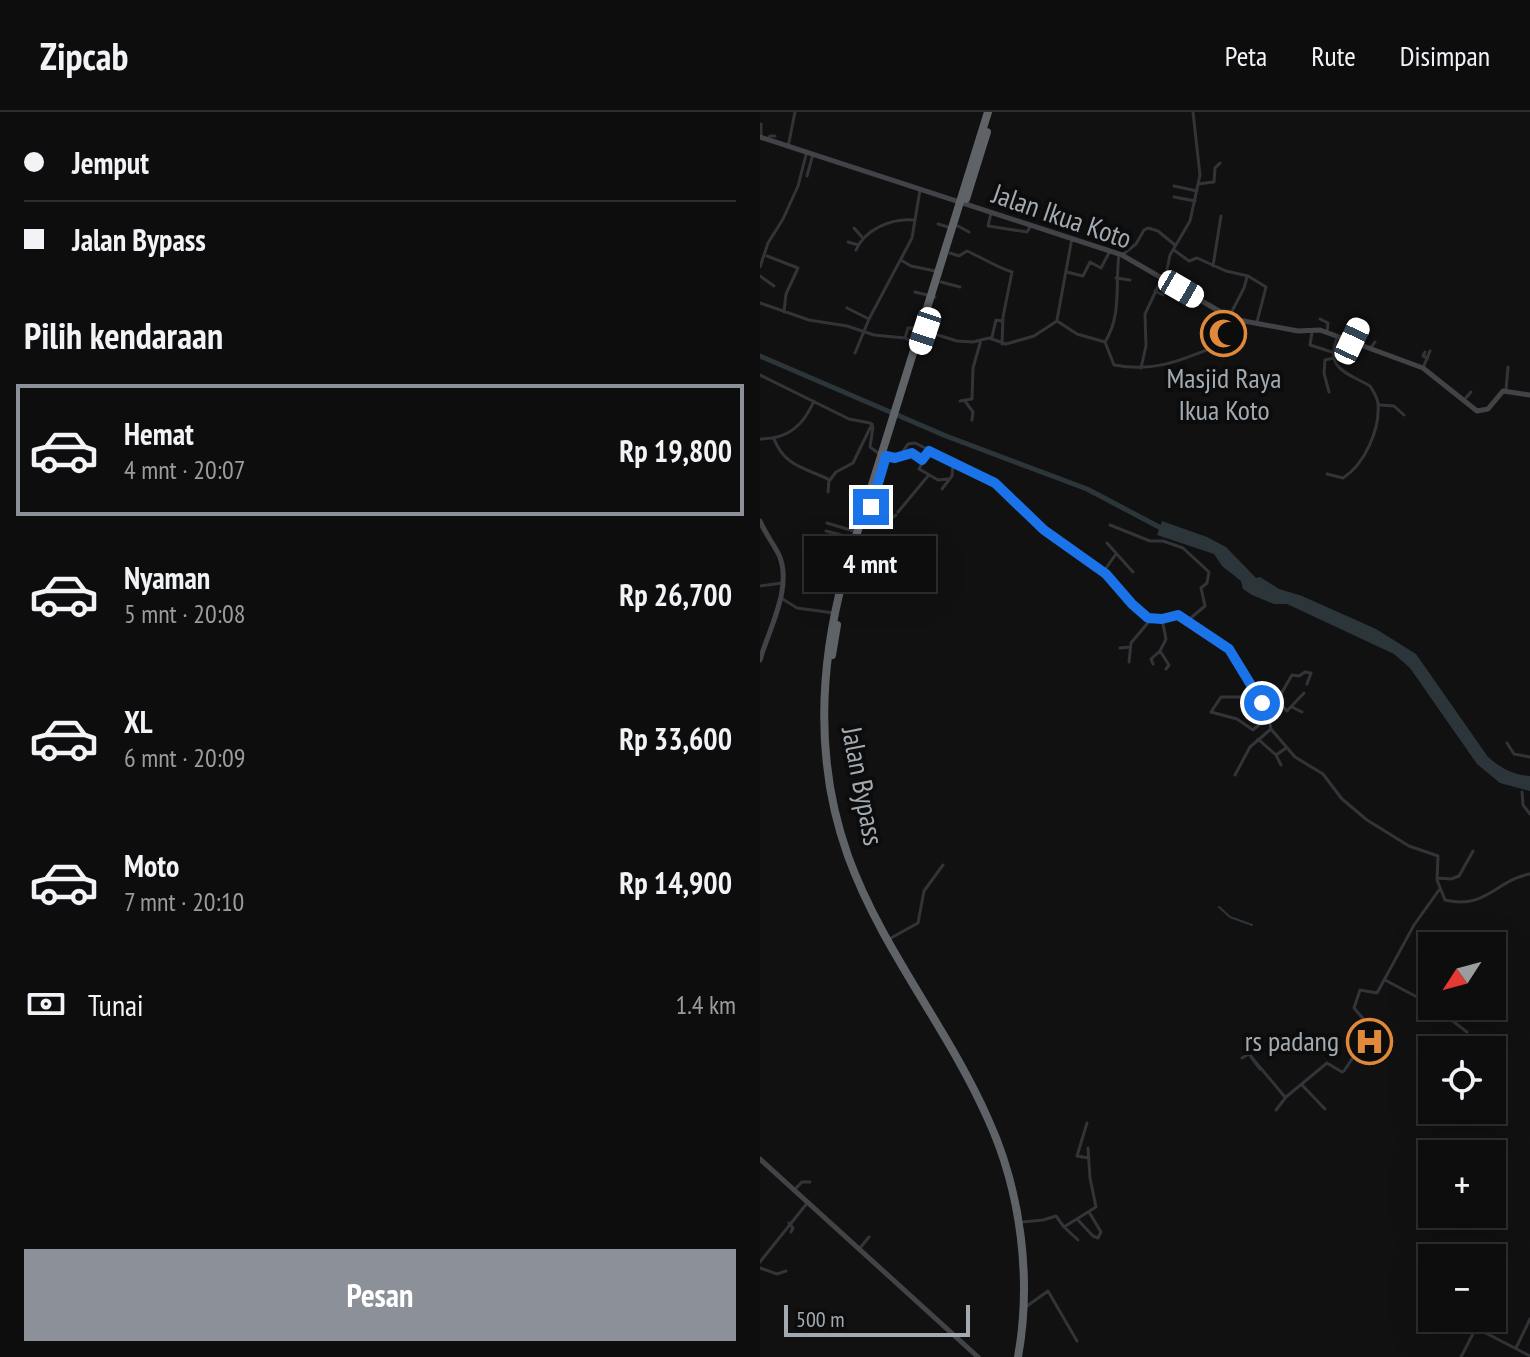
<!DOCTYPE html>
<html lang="id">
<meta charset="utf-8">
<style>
:root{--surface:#0d0d0e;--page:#161617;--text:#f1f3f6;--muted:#9a9c9e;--line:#2d2d2e;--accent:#8c9099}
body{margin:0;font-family:"PT Sans Narrow",sans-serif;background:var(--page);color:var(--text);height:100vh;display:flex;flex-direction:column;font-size:30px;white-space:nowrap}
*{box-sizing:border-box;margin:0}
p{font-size:26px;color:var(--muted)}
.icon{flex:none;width:44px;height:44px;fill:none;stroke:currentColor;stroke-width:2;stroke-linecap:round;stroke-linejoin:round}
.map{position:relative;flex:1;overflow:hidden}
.drawer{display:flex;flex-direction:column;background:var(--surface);width:760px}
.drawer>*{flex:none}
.hud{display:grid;align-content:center;height:176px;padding:0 24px;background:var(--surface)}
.needle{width:52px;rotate:234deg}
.buttons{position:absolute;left:658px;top:820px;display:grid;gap:16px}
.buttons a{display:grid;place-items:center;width:88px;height:88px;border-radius:0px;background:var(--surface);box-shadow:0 8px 32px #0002,0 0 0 2px var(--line);font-size:40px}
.scale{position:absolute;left:24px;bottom:20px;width:186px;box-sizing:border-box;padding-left:8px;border:4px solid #a3abb2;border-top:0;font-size:22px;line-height:28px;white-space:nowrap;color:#a3abb2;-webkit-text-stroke:6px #0c0c0d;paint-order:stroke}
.end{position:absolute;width:36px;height:36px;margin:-18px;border:10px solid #1a73e8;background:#fff;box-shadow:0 0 0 4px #fff}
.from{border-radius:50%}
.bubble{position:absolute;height:56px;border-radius:0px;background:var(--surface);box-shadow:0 8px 32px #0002,0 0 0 2px var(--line);font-size:26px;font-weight:600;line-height:56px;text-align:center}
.car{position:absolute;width:24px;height:48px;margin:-24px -12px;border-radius:10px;box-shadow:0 0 6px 2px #0007;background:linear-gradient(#fff 24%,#345 0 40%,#fff 0 76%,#345 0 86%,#fff 0)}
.hud b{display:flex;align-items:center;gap:28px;height:76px;font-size:30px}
.hud b+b{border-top:2px solid var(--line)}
.hud i{width:20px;height:20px;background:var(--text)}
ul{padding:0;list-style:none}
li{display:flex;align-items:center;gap:24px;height:132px;margin:0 16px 12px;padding:0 8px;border:4px solid transparent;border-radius:0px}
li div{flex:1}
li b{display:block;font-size:30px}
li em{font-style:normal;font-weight:600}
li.current{border-color:var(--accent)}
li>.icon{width:72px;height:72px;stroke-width:1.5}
h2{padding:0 24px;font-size:36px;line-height:96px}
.pay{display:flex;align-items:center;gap:20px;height:88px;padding:0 24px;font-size:30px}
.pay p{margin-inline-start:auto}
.cta{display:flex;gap:16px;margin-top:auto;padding:16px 24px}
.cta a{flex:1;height:92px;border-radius:0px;background:var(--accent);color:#fff;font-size:32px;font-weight:600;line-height:92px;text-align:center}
header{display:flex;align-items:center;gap:48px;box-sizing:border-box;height:112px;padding:0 40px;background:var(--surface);border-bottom:2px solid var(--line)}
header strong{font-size:38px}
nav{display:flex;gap:44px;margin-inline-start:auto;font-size:28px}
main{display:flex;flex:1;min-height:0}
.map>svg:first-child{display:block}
.water{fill:#2c363a}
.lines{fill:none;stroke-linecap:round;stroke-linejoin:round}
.stream{stroke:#2c363a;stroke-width:2}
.river{stroke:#2c363a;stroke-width:5}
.street{stroke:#323437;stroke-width:3}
.secondary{stroke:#414347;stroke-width:5}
.highway{stroke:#5f6367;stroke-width:8}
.route{stroke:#1a73e8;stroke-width:10}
.labels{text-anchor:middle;stroke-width:8;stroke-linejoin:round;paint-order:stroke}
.street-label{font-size:28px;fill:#a3abb2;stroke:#0c0c0d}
.poi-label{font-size:28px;fill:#a3abb2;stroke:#0c0c0d}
</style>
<header>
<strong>Zipcab</strong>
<nav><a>Peta</a><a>Rute</a><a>Disimpan</a></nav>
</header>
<main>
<section class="drawer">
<div class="hud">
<b><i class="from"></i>Jemput</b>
<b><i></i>Jalan Bypass</b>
</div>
<h2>Pilih kendaraan</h2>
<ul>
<li class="current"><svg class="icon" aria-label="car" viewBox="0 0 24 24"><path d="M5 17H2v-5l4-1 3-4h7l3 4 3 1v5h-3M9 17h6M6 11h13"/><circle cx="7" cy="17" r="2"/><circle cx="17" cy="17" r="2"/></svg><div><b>Hemat</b><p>4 mnt · 20:07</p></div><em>Rp 19,800</em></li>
<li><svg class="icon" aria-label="car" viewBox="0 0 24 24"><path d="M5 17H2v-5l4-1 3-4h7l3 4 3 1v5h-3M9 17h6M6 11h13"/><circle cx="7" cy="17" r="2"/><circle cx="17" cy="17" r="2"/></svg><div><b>Nyaman</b><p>5 mnt · 20:08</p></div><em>Rp 26,700</em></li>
<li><svg class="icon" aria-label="car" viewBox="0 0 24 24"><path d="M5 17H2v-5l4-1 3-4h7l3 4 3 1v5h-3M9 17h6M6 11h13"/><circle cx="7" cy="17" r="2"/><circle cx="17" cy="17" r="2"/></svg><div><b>XL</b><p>6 mnt · 20:09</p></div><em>Rp 33,600</em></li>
<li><svg class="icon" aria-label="car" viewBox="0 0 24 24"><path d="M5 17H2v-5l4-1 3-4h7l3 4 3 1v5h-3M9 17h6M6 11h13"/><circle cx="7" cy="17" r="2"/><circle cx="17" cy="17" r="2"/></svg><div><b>Moto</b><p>7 mnt · 20:10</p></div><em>Rp 14,900</em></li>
</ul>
<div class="pay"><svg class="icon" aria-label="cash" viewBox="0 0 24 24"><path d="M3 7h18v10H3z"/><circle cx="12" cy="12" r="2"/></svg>Tunai<p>1.4 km</p></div>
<div class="cta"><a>Pesan</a></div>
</section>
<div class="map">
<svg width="770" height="1245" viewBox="0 0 770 1245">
<rect width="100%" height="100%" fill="#111112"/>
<path class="water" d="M402,409L447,425L466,435L496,466L500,465L519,477L542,484L616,517L656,542L728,645C741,656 753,663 770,664V679L740,671L717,652L650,556L634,542L527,492H514L492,483L483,477L481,469L462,454L454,442L397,423Z"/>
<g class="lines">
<path class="stream" d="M459,795L470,805L492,813
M491,946L500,958"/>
<path class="river" d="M0,244L186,324L327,377L403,417"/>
<path class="street" d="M1,25V12
M8,28L10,24H15
M28,35L35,0
M47,64L53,42
M438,72L454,70L455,56L460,51
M414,74L437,79
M414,85L435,89
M231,101L228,114L267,120L270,115
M178,112L188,115
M198,114L209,120
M94,116L102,125
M88,130L98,133
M96,138C105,117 132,106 154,108
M414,138L429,149L437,146L466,159L488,164L506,175L497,210
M190,141L199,144L207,139C223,146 236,155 252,160L243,205L242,232
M362,143L376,132L384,118L388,116L398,119L415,133
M7,144L38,156L26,182L24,200
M141,148L151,154L175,159
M453,154L461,104
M0,155L8,131L23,107L38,74L47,39
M307,160L323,164L330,150L341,156L350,139
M0,164L14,174
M356,166L370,168
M405,167L410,143L430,109L440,63L433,0
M181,170L200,175
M395,179L403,183
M155,180L175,185
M0,191L49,208L87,214L114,223L145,226L154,230
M87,196L109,207
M469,205L484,176L487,165
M560,207L568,211L567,220
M297,208L312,126
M165,219L197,229L213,230L229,226L246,232L274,224L297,209L317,222L345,230L354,253C397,261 423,247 462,232L460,217L471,206
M552,220L550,233L572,240
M232,225L236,208L242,209
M145,226L148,216H158
M592,229L599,214L596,212
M345,230C362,203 355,173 359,142
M610,237L615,230
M665,240L663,244L668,246
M95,241L109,207L152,126L160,78
M381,256L386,234L385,202L402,166
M663,256L670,239
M0,263L89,307L110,311L113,315L110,335L121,343
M746,278L748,255
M569,280L564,261L565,248L574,246
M200,289L212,287L213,256L221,228
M205,289L213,300L212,308
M703,289L711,280
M620,293L634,294L644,303
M0,327C28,327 43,314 54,289
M14,327C25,355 46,356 70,368L76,360L93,351L112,312
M169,339L159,357L178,368L189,367
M144,342H154L162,348
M126,344L139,345L148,332L155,331L235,371L284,418L346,462L369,490L388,506L394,508L419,503L469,537L506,596L511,617L535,645L563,662L582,687L607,708L649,734L678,744L677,768L685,788C726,798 736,768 770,762
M567,362L583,366C605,352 620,317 618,292C618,286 613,279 610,274C588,261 563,257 578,224
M182,377L192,364L193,351
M68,380L69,368
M111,395L125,411L136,403
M138,400L168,364
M67,411L97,420
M350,413L390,429H403L423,436L449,460L447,471L441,476L445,494L426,510
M66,419L92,426
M347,431L373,460
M344,459L356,442
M0,474L22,471
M21,486L37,496L74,501
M402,507L406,527L400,539L409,553L406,557
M360,536L370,535
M369,550L371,531L391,507
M393,552L391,547L400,539
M496,581L485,585H461L451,600L477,607L493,618L507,606
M516,588L527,599L544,581
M532,595L542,600
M506,596L518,587L532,563L539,564L545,560L551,561L547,572
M498,627L516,643L526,636
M747,631L754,642L770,645
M516,643L521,653
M475,663L490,635L511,617
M762,680L763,693L770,702
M677,766L691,767L699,764L713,739
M131,826L158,811L164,779L183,753
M625,868L672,893
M673,894L707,920
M482,946L489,942L525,985
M542,973L565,997
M516,998L526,985L567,951L582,960L584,959L612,917L594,896L600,878L617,881L654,813L679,778
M327,1011L317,1044L329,1046
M35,1077L42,1070H50
M318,1108L333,1124L338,1126L341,1120L329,1100
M262,1110L283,1108L296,1104L304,1115L336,1095L330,1066L328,1036
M29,1111L33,1116L31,1120
M304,1115L318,1128
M100,1136L109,1125
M0,1150L48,1090
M0,1156L17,1162L26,1159
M267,1194L288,1179L317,1229
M756,1236L770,1207
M701,1245L716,1216L770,1244"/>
<path class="secondary" d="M0,25L362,143L473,207L538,219L560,218L663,256L717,299L728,297L743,279L770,283
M0,409C5,421 13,431 19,443C33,475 9,517 0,548
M0,1047L218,1245"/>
<path class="highway" d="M228,0L84,463C59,556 55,652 88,744C122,838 188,916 228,1007C261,1079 272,1167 258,1245
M206,87L227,20
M72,543L77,513"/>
</g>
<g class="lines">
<path class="route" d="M111,395L126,344L135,346L152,341L162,348L169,339L235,371L284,418L346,462L372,492L388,506L402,507L418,503L469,537L502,591"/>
</g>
<defs>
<symbol id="mosque-ring" viewBox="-11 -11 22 22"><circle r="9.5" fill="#0c0c0d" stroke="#e0893b" stroke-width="1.5"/><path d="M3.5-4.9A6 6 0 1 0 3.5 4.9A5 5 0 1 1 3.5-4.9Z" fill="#e0893b"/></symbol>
<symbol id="hospital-ring" viewBox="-11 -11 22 22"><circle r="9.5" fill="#0c0c0d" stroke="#e0893b" stroke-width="1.5"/><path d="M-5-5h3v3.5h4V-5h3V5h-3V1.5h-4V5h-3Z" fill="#e0893b"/></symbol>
</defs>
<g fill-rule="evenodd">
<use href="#mosque-ring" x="438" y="196" width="51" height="51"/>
<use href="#hospital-ring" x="584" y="904" width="51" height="51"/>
</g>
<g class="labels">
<g class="street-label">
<text transform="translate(302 104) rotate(19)" y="10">Jalan Ikua Koto</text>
<text transform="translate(103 674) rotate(79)" y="10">Jalan Bypass</text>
</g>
<g class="poi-label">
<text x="464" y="276">Masjid Raya<tspan x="464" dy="32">Ikua Koto</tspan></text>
<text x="579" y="939" text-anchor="end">rs padang</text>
</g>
</g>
</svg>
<div class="buttons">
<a><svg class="needle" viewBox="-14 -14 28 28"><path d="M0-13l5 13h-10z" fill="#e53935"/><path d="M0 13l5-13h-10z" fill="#9a9c9e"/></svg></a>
<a><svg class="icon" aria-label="locate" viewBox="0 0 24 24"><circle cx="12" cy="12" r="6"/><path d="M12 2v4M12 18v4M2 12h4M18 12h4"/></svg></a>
<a>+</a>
<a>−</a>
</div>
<div class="scale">500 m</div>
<i class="end from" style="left:502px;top:591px"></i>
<i class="end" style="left:111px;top:395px"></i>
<div class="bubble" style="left:44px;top:424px;width:132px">4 mnt</div>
<i class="car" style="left:421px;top:177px;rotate:120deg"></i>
<i class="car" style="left:165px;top:219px;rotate:198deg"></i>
<i class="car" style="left:592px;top:229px;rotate:25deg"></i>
</div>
</main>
